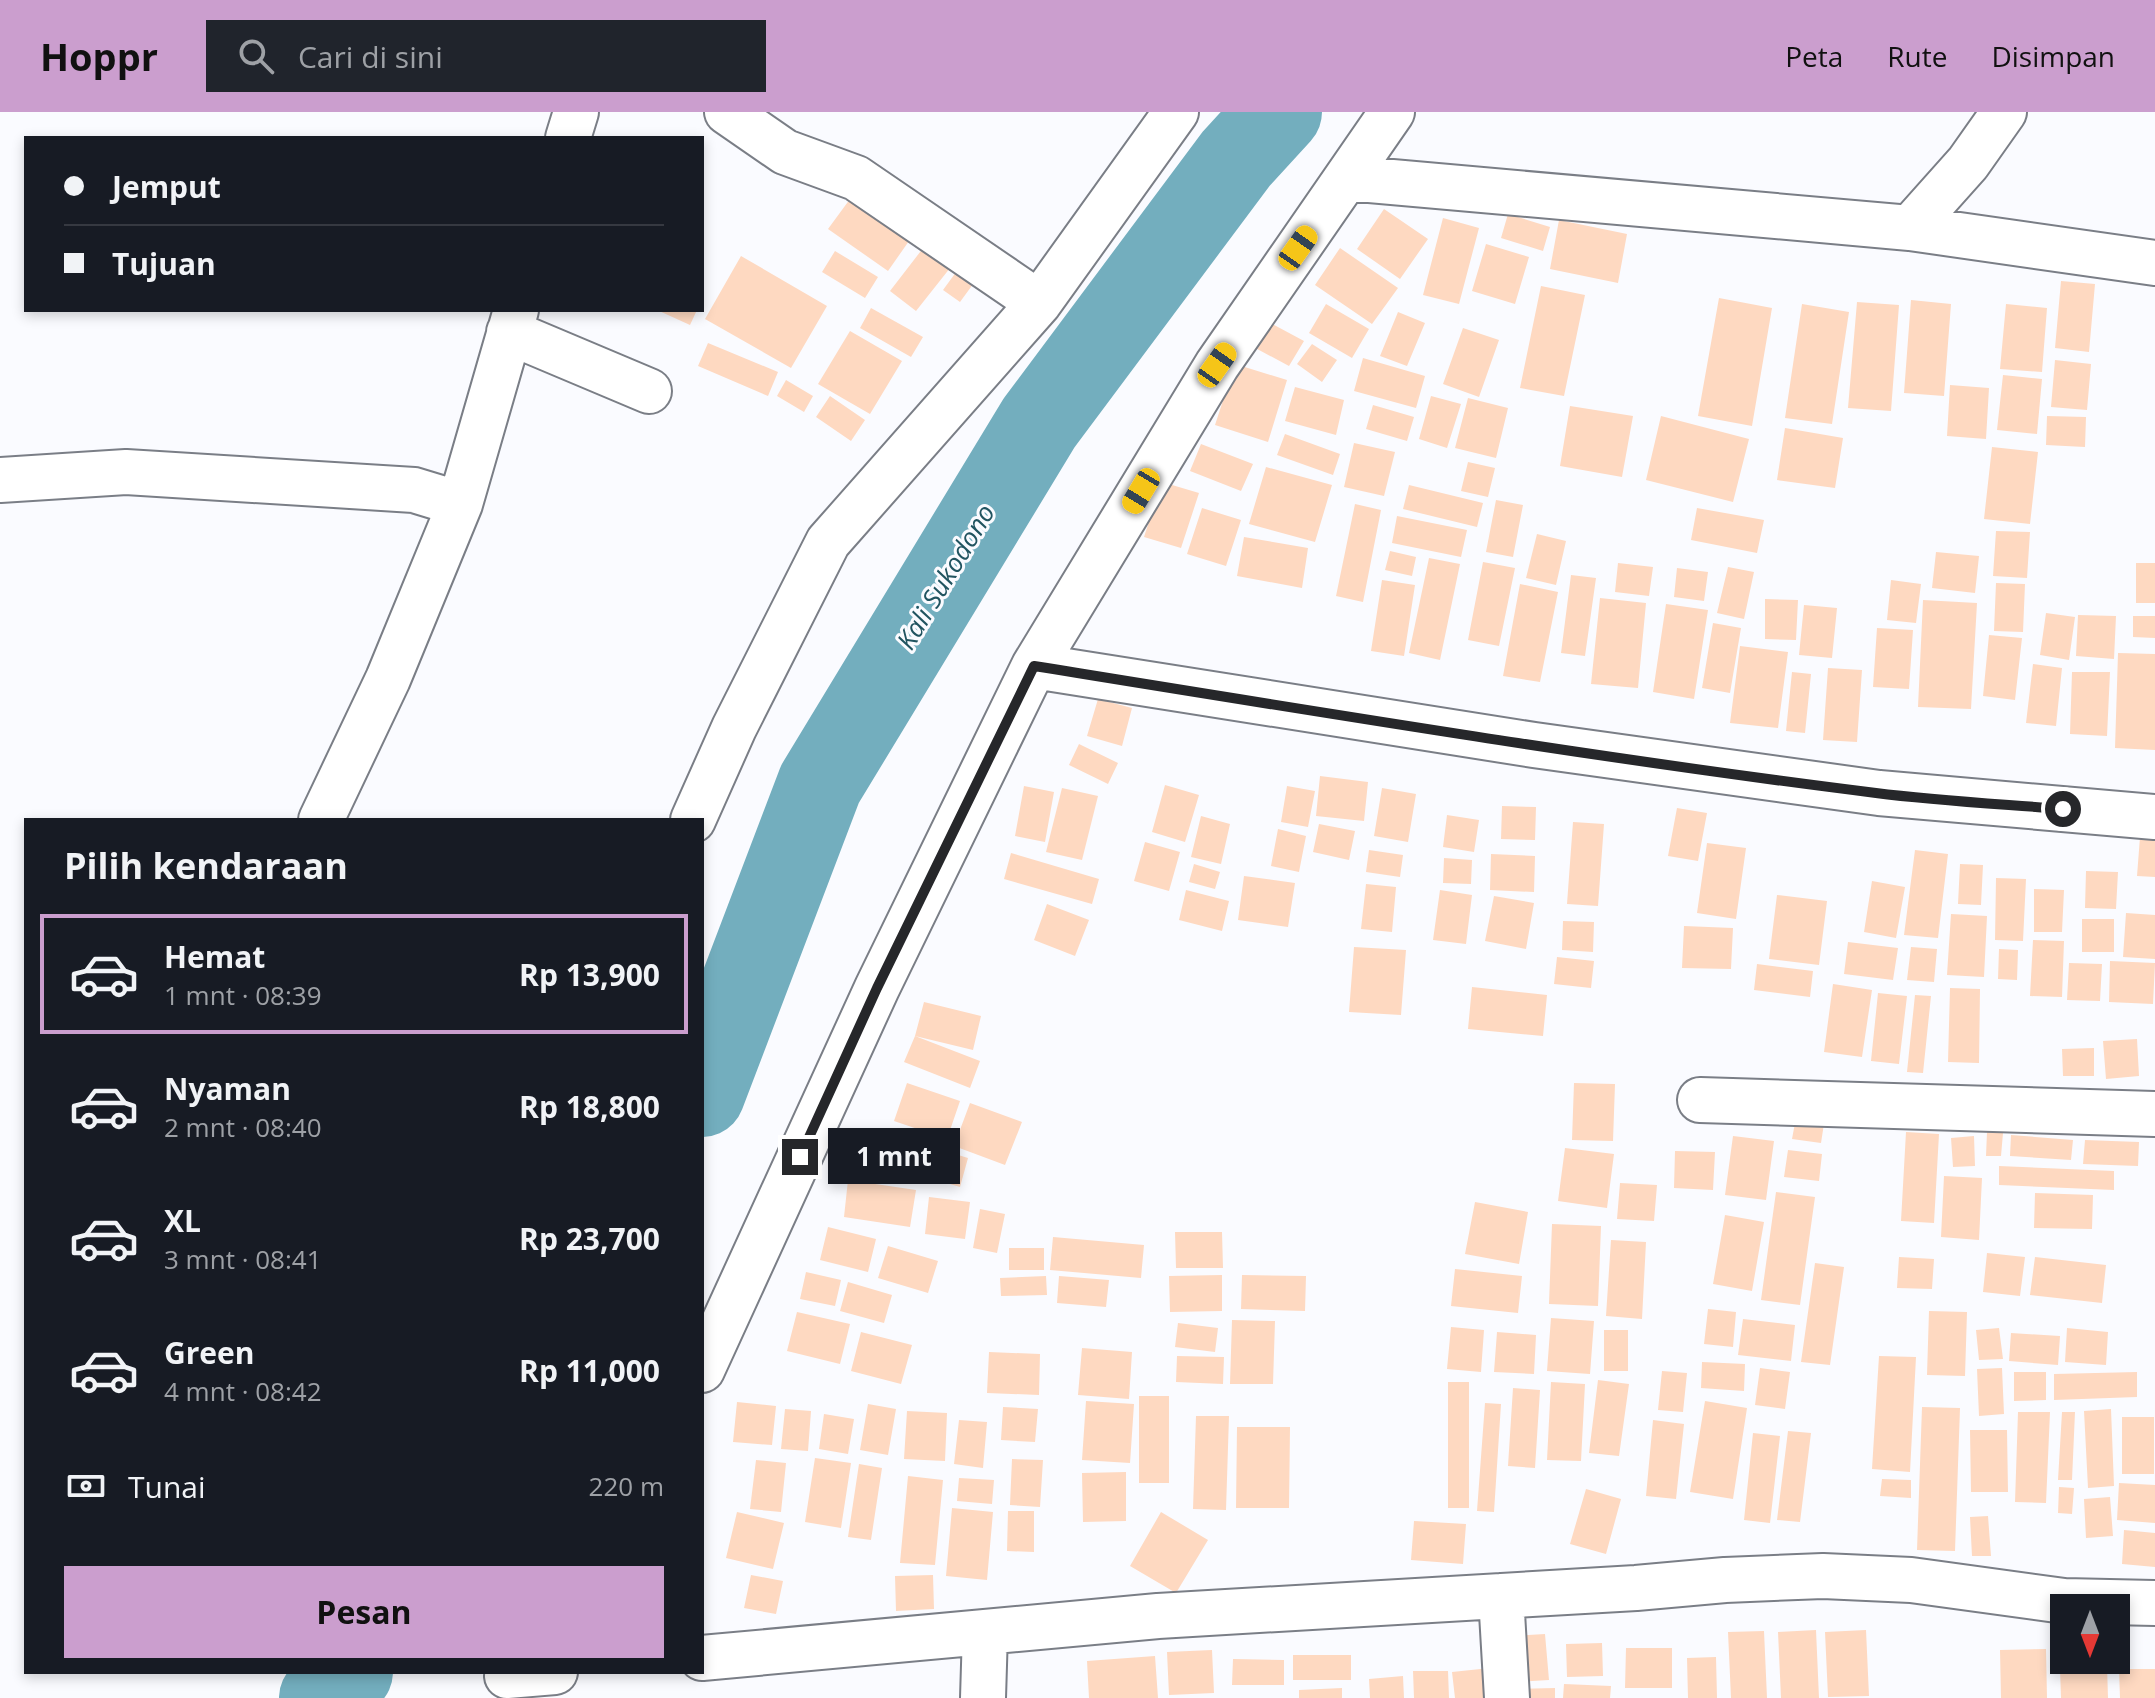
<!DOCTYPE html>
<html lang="id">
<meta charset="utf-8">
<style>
:root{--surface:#171b24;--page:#20242c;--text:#f1f3f6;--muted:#9ea1a6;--line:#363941;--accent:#cb9ece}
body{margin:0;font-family:"Open Sans",sans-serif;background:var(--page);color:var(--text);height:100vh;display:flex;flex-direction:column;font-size:30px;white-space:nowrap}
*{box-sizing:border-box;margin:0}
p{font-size:26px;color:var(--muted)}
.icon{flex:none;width:44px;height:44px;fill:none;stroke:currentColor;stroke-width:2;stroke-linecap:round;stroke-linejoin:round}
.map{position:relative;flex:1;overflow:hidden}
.side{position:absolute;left:24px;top:706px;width:680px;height:856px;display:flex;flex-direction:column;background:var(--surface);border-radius:0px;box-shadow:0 4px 12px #0003}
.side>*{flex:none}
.hud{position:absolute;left:24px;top:24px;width:680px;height:176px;border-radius:0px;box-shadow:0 4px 12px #0003;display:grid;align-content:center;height:176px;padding:0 40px;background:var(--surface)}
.needle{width:52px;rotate:180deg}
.controls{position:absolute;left:2050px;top:1482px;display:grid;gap:16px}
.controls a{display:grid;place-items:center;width:80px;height:80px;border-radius:0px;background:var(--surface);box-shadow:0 4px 12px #0003;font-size:40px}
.end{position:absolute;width:36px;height:36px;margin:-18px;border:10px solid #26272a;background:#fff;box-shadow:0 0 0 4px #fff}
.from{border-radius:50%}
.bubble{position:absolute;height:56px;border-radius:0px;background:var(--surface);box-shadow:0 4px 12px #0003;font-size:26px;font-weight:700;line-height:56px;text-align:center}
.car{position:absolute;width:24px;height:48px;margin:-24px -12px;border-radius:10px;box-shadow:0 0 6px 2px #0007;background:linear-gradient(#f5c518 24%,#345 0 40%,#f5c518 0 76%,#345 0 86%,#f5c518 0)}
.hud b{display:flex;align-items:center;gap:28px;height:76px;font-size:30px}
.hud b+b{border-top:2px solid var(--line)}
.hud i{width:20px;height:20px;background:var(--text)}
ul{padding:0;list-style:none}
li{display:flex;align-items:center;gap:24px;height:120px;margin:0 16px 12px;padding:0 24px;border:4px solid transparent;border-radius:0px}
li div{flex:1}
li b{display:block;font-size:30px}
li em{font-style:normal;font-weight:700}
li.on{border-color:var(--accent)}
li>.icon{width:72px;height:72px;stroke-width:1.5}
h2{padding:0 40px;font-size:36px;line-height:96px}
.pay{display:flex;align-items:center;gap:20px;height:88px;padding:0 40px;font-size:30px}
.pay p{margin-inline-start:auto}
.button{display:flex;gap:16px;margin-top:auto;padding:16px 40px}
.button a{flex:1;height:92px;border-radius:0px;background:var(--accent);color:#111;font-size:32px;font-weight:700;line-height:92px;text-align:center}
header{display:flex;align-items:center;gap:48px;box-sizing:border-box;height:112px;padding:0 40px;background:var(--accent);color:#111}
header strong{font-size:38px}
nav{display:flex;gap:44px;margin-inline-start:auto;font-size:28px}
.search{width:560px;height:72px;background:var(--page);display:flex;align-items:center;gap:20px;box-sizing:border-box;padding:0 28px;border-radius:0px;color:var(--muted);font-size:30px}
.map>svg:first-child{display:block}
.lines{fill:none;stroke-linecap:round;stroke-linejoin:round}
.river{stroke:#73aebe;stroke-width:86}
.building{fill:#fed9c1}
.minor-casing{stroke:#7a7e86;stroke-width:48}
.minor{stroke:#fff;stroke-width:44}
.route{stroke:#26272a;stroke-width:10}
.labels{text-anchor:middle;stroke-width:6;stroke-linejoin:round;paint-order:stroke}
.water-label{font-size:26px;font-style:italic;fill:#215460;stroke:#fafbff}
</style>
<header>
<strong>Hoppr</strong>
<div class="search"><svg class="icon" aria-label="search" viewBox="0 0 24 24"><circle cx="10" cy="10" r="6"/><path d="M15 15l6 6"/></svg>Cari di sini</div>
<nav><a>Peta</a><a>Rute</a><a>Disimpan</a></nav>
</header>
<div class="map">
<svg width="2155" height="1586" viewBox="0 0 2155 1586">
<rect width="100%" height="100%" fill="#fafbff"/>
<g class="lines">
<path class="river" d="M702,982L820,672L1039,311L1236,47L1279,0
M322,1586L350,1560"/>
</g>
<path class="building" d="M850,87L909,129L888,159L828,117Z
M1384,97L1428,127L1400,167L1357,137Z
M1508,102L1550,115L1543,139L1501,126Z
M1443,106L1479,116L1459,192L1423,183Z
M1559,108L1627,122L1618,171L1550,157Z
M927,131L954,151L916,199L890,179Z
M1486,132L1529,145L1515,192L1472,179Z
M1340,136L1398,176L1372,212L1315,173Z
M835,139L878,165L865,186L822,160Z
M741,144L827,194L791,256L705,207Z
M962,152L979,164L960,190L943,178Z
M2061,169L2095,172L2089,240L2055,236Z
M1541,174L1585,183L1564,284L1520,276Z
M1719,186L1772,196L1752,314L1698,304Z
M1911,188L1951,192L1944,284L1904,281Z
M1857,190L1899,193L1891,299L1848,296Z
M1326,192L1369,217L1352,246L1309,221Z
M1802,192L1849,200L1832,312L1785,306Z
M2006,192L2047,196L2042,260L2000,257Z
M871,196L923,225L911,245L860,216Z
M657,198H697L690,213Z
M1398,200L1425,211L1407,254L1380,244Z
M1261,206L1304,229L1289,254L1246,231Z
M1463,216L1499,228L1479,285L1443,272Z
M850,219L902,249L870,302L818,272Z
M708,231L778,260L768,284L698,254Z
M1312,232L1337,248L1322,270L1297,252Z
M1363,246L1425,264L1416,296L1354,279Z
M2055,248L2091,252L2087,298L2051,295Z
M1235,252L1287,268L1268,330L1215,313Z
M2003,263L2042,267L2037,322L1997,318Z
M786,268L813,284L804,300L777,284Z
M1950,273L1989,276L1986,327L1947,324Z
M1295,275L1344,288L1336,323L1285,309Z
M830,284L865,308L851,329L816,305Z
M1431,284L1461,292L1447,336L1419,327Z
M1468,286L1508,296L1496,346L1455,336Z
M1373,293L1414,305L1407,329L1366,317Z
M1570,294L1633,304L1622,365L1560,354Z
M1661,304L1749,327L1733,390L1646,368Z
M2047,304L2086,305L2085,335L2046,333Z
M1785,316L1843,326L1835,376L1777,368Z
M1285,322L1340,342L1333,363L1277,343Z
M1354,331L1395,340L1384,384L1344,375Z
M1201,332L1253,352L1241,379L1190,359Z
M1992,335L2038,340L2030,412L1984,407Z
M1468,350L1495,356L1488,385L1461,379Z
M1266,355L1332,373L1315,430L1249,412Z
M1162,370L1199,381L1181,436L1144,425Z
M1409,373L1483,391L1477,415L1403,397Z
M1496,388L1523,393L1513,445L1486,440Z
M1355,392L1381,398L1363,490L1336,484Z
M1202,396L1241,408L1226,454L1187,442Z
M1697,396L1764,408L1757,441L1691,428Z
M1397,404L1467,418L1461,445L1392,431Z
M1996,419L2030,420L2027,466L1993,464Z
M1537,422L1566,429L1556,473L1526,466Z
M1244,425L1308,436L1302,476L1237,464Z
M1390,439L1416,445L1412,464L1385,458Z
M1936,440L1979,444L1975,481L1932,476Z
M1429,446L1460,452L1440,548L1409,541Z
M1483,450L1515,456L1499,534L1468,528Z
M1618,451L1653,455L1649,484L1615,480Z
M2136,451H2155V491H2136Z
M1728,455L1754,460L1744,507L1717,501Z
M1677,456L1708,460L1704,489L1674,485Z
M1571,463L1596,466L1585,544L1561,541Z
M1382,468L1415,473L1404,544L1371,539Z
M1891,468L1921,472L1916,511L1887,508Z
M1996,471L2025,472L2023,520L1994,519Z
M1520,472L1558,480L1540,570L1503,564Z
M1600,486L1646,491L1638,576L1591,572Z
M1765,487L1798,488L1796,528L1765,527Z
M1923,488L1977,491L1971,597L1918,595Z
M1666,492L1708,498L1694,587L1653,580Z
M1804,493L1837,496L1832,546L1799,543Z
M2046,501L2075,505L2069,548L2040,543Z
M2078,503L2116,504L2114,547L2076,544Z
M2133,504H2155V526L2133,525Z
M1713,511L1741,516L1730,581L1702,576Z
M1877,516L1913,518L1909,577L1873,575Z
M1989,523L2022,526L2015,588L1983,584Z
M1740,534L1788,540L1778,616L1730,611Z
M2118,541L2155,542V638L2115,636Z
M2033,552L2062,556L2056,614L2026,611Z
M1828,556L1862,558L1857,630L1823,628Z
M1792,560L1811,562L1805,621L1786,619Z
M2072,560H2110L2107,624L2070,622Z
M1098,587L1132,596L1122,634L1087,624Z
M1079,632L1118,651L1108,672L1069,653Z
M1320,664L1368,670L1364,709L1316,704Z
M1165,673L1199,683L1185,730L1152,720Z
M1024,674L1054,680L1045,730L1015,724Z
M1287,674L1315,679L1308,715L1281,710Z
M1062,676L1098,684L1082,748L1046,740Z
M1382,676L1416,682L1408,730L1374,724Z
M1502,694L1536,695L1535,728L1501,727Z
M1677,696L1707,701L1698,749L1668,744Z
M1447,703L1479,708L1474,740L1443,735Z
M1201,704L1230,712L1221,752L1191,745Z
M1573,710L1604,712L1598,794L1567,792Z
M1319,712L1355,719L1349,748L1313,740Z
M2141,712L2155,713V765L2137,764Z
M1278,717L1306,724L1299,760L1271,754Z
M1145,730L1180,740L1169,779L1134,769Z
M1707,731L1746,736L1736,807L1697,801Z
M1369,738L1403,743L1400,765L1366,760Z
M1915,738L1948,742L1938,826L1904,823Z
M1011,741L1099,767L1092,792L1004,767Z
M1491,742L1535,744L1534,780L1490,778Z
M1444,746L1472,748L1471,772L1443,771Z
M1194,752L1220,760L1215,777L1189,770Z
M1960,752L1983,753L1981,793L1958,792Z
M2086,759L2118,760L2116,797L2085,796Z
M1244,764L1295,771L1288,815L1238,808Z
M1996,766L2026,767L2023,829L1995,828Z
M1872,769L1905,775L1896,826L1864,820Z
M1366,772L1396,775L1392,820L1361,817Z
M2034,777L2064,778L2062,820H2034Z
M1186,778L1229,789L1222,819L1179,808Z
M1440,778L1472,783L1466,832L1433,828Z
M1777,783L1827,789L1819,853L1769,847Z
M1494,784L1534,791L1526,837L1485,829Z
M1047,792L1089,808L1075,844L1034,828Z
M2126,801L2155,803V847L2123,845Z
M1951,802L1987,804L1984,865L1947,863Z
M2082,807H2114V840H2082Z
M1563,809L1594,810L1593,840L1562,838Z
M1684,814L1733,816L1731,857L1682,856Z
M2033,828L2064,829L2062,885L2030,884Z
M1848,830L1898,836L1893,868L1844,862Z
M1354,835L1406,838L1401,903L1349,900Z
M1911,835L1937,837L1934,870L1907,868Z
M1999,837L2018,838L2017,868L1998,867Z
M1557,845L1594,849L1591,876L1554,872Z
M2110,849L2155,851L2153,892L2109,890Z
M2069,851L2102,852L2100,889L2067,888Z
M1757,852L1813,859L1810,885L1754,878Z
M1833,872L1872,878L1862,945L1824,940Z
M1472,875L1547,883L1543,924L1468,917Z
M1950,876L1980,877L1979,951L1948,950Z
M1878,881L1907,884L1899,952L1871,949Z
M1915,883L1931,884L1923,961L1907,960Z
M924,890L981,904L973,938L915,924Z
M915,924L980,949L970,976L904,950Z
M2137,927L2139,964L2106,967L2103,929Z
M2094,936V964H2063L2062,937Z
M907,971L960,989L947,1027L894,1009Z
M1574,971L1615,972L1613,1029L1572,1028Z
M970,991L1022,1010L1005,1053L954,1034Z
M1797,1000L1825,1005L1821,1031L1792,1027Z
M1906,1020L1939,1022L1934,1111L1901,1109Z
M1987,1020L2003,1021L2001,1044H1986Z
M2011,1023L2073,1028L2071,1048L2010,1044Z
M896,1024L968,1046L960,1075L887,1053Z
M1733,1024L1774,1029L1766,1088L1725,1083Z
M1974,1024L1975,1054L1953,1055L1951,1026Z
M2085,1028L2139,1030L2138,1054L2083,1052Z
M1565,1036L1614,1042L1607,1096L1558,1089Z
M1788,1038L1822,1042L1819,1069L1784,1065Z
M1675,1039L1715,1040L1713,1078L1674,1076Z
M1999,1054L2114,1059V1078L1999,1073Z
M1944,1064L1982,1066L1979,1128L1941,1125Z
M848,1068L916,1078L910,1115L844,1105Z
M1620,1071L1657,1073L1654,1109L1617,1107Z
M1776,1080L1815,1085L1800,1193L1761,1188Z
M2035,1081L2093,1083L2092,1117L2034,1116Z
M929,1085L970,1090L965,1127L925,1122Z
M1475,1090L1528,1100L1519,1152L1465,1142Z
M980,1097L1005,1102L997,1141L973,1136Z
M1725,1103L1764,1110L1752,1179L1713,1172Z
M1552,1112L1601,1114L1598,1194L1549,1192Z
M828,1115L876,1127L868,1160L820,1148Z
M1175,1120H1222L1223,1156H1176Z
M1053,1125L1144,1133L1141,1166L1050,1158Z
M1611,1128L1646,1130L1642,1207L1606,1204Z
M888,1134L938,1149L928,1181L878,1166Z
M1009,1136H1044V1158H1009Z
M1987,1141L2025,1145L2020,1184L1983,1180Z
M1899,1145L1934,1147L1932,1177L1897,1176Z
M2035,1145L2106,1153L2102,1191L2030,1183Z
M1815,1151L1844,1155L1830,1253L1801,1250Z
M1455,1157L1522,1164L1518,1201L1451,1194Z
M806,1160L841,1168L835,1194L800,1187Z
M1222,1163V1199L1170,1200L1169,1164Z
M1242,1163L1306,1164L1305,1199L1241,1197Z
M1046,1164L1047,1183L1001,1184L1000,1166Z
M1059,1164L1109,1168L1106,1195L1057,1191Z
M848,1170L892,1183L884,1211L840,1199Z
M1708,1197L1736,1200L1733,1235L1704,1232Z
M1929,1199L1967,1200L1965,1264L1927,1263Z
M797,1200L850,1212L840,1252L787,1239Z
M1551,1206L1594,1209L1590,1262L1547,1259Z
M1743,1207L1795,1213L1791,1249L1738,1243Z
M1232,1208L1275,1209L1273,1272H1230Z
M1178,1211L1218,1216L1215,1240L1175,1235Z
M1451,1215L1484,1218L1481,1260L1447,1257Z
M1999,1216L2003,1247L1979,1248L1976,1218Z
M2067,1216L2108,1220L2106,1253L2065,1250Z
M1604,1218H1628V1259H1604Z
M861,1220L912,1233L901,1272L851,1259Z
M1497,1220L1536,1223L1534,1262L1494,1260Z
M2011,1221L2060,1224L2058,1253L2009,1249Z
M1082,1236L1132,1240L1129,1287L1078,1283Z
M989,1240L1040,1242L1039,1283L987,1281Z
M1177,1244L1224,1245L1223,1272L1176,1270Z
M1879,1244L1916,1245L1910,1360L1872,1357Z
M1702,1250L1745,1252L1744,1279L1701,1276Z
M1760,1256L1790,1260L1785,1297L1755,1293Z
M2002,1256L2004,1302L1979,1304L1977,1257Z
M1662,1259L1687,1261L1683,1300L1658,1298Z
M2014,1260H2046V1288L2014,1289Z
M2137,1260V1285L2054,1288V1262Z
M1598,1268L1629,1272L1619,1344L1589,1341Z
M1448,1270H1469V1396H1448Z
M1551,1270L1585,1272L1581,1349L1547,1348Z
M1513,1276L1540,1278L1535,1356L1508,1354Z
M1139,1284H1169V1371H1139Z
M1086,1289L1134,1292L1130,1351L1082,1348Z
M1705,1289L1747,1296L1733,1387L1690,1380Z
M737,1290L776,1294L772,1333L733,1330Z
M1485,1291L1501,1292L1494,1400L1477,1399Z
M868,1292L896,1297L888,1343L860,1338Z
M1003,1295L1038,1297L1035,1330L1001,1328Z
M1922,1295L1960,1296L1955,1439L1917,1438Z
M785,1297L811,1299L808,1339L781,1337Z
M2111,1297L2114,1374L2088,1376L2084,1299Z
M907,1299L947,1301L945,1349L904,1347Z
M2018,1300H2050L2046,1391L2015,1390Z
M2062,1300H2075L2072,1368H2058Z
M824,1302L854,1307L848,1342L819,1337Z
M1196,1304H1229L1226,1398L1193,1397Z
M2122,1305H2154V1362H2122Z
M959,1308L987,1310L983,1356L954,1352Z
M1653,1308L1684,1312L1676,1387L1646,1384Z
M1237,1315H1290L1289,1396H1236Z
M1970,1318H2007L2008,1380H1971Z
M1788,1319L1811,1321L1800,1410L1777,1408Z
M1753,1321L1780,1324L1770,1411L1744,1408Z
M815,1346L851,1351L841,1416L805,1410Z
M1012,1347L1043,1348L1040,1395L1010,1393Z
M756,1348L786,1351L781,1400L750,1397Z
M859,1352L882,1356L871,1428L848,1425Z
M1126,1360V1409L1083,1410L1082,1361Z
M908,1364L943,1368L935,1453L900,1451Z
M959,1366L994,1368L992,1392L957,1389Z
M1882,1367L1911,1368V1386L1880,1384Z
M2119,1371L2155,1373V1411L2117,1408Z
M2059,1375L2074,1376L2072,1402L2058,1401Z
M1586,1377L1621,1387L1606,1442L1570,1432Z
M2110,1385L2113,1424L2086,1426L2084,1387Z
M952,1396L993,1400L987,1468L946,1464Z
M1008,1399H1034V1440L1007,1439Z
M737,1400L784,1411L773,1457L726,1446Z
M1161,1400L1208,1428L1176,1481L1130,1454Z
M1988,1404L1991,1444H1972L1970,1405Z
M1414,1409L1466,1412L1463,1452L1411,1448Z
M2124,1418L2155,1421V1455L2122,1452Z
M751,1463L783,1469L776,1502L744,1496Z
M933,1463L934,1497L896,1499L895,1464Z
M1816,1518L1819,1586H1781L1778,1520Z
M1866,1518L1869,1584L1828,1585L1825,1520Z
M1764,1519L1767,1586H1731L1728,1520Z
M1545,1522L1549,1568L1516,1570L1512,1524Z
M1602,1531L1603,1564L1567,1565L1566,1532Z
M1626,1536H1672V1576H1625Z
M2046,1537L2047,1586H2001L2000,1538Z
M1212,1538L1214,1581L1169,1583L1167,1540Z
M1293,1543H1351V1568H1293Z
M1155,1544L1158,1586H1089L1087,1549Z
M1716,1545L1717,1586H1688L1687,1546Z
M1233,1547L1284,1548V1573H1232Z
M2107,1553L2108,1586H2061L2060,1556Z
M1490,1556L1492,1586H1455L1452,1560Z
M2119,1557H2155V1586H2120Z
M1413,1559H1448L1449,1586H1414Z
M1403,1564L1404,1586H1370L1369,1567Z
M1564,1572L1611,1574L1610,1586H1563Z
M1342,1576V1586H1299V1578Z
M1555,1576V1586H1519V1577Z"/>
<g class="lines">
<defs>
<path id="minor" d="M727,0L785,40L856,66L1039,191
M568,26L576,0
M1347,66L1910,116L2155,151
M1910,116L1968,51L2004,0
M509,220L649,279
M0,368L126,360L414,378L460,392
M1034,554L1534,633L1879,681L2155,705
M321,708L388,567L460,392L516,198
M693,708L734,616L828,430L1039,191L1176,0
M1700,988L2155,1002
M702,1258L877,876L1034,554L1217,253L1392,0
M1501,1484L1507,1586
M702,1546L1158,1504L1636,1476L1725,1468L1823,1464L1911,1468L2064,1489L2155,1491
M507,1564L555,1560
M983,1586L985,1520"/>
</defs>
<use href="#minor" class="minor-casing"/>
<use href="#minor" class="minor"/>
</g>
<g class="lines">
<path class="route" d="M800,1045L877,876L1034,554C1314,599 1595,646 1876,681C1938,689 2001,692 2063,697"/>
</g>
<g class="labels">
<g class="water-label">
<text transform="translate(946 465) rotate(-59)" y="9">Kali Sukodono</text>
</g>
</g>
</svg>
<div class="controls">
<a><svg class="needle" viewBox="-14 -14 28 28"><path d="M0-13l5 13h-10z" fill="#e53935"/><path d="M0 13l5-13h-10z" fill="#9ea1a6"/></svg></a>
</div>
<i class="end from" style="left:2063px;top:697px"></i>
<i class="end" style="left:800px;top:1045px"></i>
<div class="bubble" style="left:828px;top:1016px;width:132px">1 mnt</div>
<i class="car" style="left:1298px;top:136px;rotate:35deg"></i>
<i class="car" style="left:1217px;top:253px;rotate:35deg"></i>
<i class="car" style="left:1141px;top:379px;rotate:211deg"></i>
<div class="hud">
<b><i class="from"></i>Jemput</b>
<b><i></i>Tujuan</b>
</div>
<section class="side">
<h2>Pilih kendaraan</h2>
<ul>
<li class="on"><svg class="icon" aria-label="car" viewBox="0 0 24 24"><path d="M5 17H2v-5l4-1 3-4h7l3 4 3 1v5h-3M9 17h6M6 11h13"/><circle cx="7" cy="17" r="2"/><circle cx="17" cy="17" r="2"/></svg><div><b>Hemat</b><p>1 mnt · 08:39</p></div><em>Rp 13,900</em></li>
<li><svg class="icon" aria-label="car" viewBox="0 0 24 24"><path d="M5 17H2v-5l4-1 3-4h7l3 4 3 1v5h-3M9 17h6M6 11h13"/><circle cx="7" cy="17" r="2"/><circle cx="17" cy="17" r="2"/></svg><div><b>Nyaman</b><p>2 mnt · 08:40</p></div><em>Rp 18,800</em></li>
<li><svg class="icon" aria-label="car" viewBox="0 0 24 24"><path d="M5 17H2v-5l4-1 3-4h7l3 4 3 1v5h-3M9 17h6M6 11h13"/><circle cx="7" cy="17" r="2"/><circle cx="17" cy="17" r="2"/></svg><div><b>XL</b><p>3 mnt · 08:41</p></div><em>Rp 23,700</em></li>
<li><svg class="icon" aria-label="car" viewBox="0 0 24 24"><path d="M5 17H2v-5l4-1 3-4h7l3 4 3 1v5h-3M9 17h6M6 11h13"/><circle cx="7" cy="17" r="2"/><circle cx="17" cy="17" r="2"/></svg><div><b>Green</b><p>4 mnt · 08:42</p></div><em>Rp 11,000</em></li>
</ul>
<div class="pay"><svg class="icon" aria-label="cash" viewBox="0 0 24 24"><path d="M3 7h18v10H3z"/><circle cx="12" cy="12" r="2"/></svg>Tunai<p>220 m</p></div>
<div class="button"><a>Pesan</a></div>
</section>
</div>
